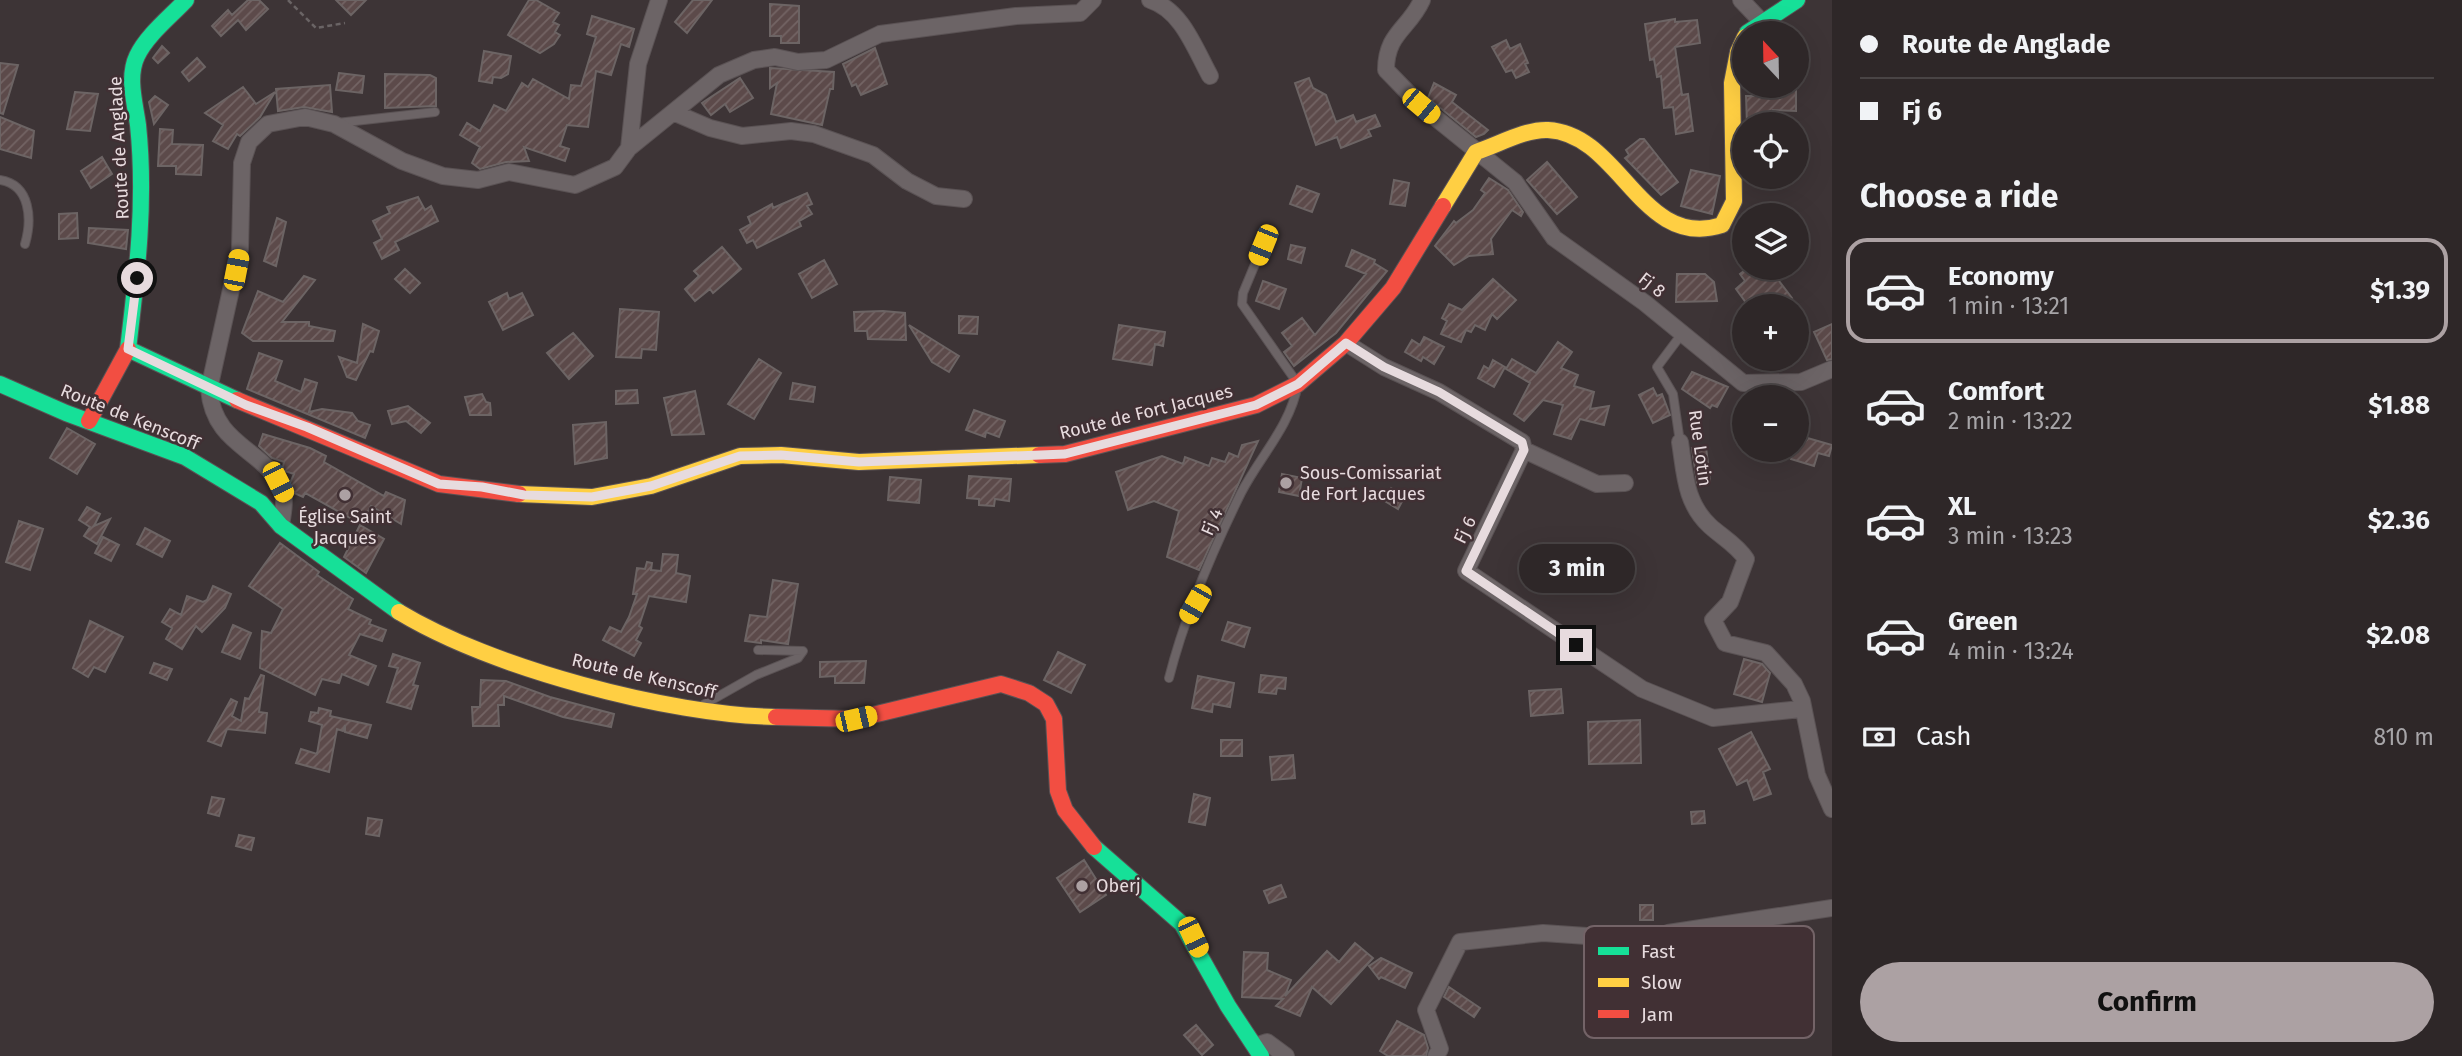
<!DOCTYPE html>
<meta charset="utf-8">
<style>
:root{--surface:#2e2728;--page:#362f30;--text:#f1f3f6;--muted:#a7a5a8;--line:#494445;--accent:#aca1a3}
body{margin:0;font-family:"Fira Sans",sans-serif;background:var(--page);color:var(--text);height:100vh;display:flex;flex-direction:column;font-size:26px;white-space:nowrap}
*{box-sizing:border-box;margin:0}
p{font-size:23px;color:var(--muted)}
.icon{flex:none;width:38px;height:38px;fill:none;stroke:currentColor;stroke-width:2;stroke-linecap:round;stroke-linejoin:round}
.map{position:relative;flex:1;overflow:hidden}
.sheet{display:flex;flex-direction:column;background:var(--surface);width:630px}
.sheet>*{flex:none}
.banner{display:grid;align-content:center;height:154px;padding:0 28px;background:var(--surface)}
.needle{width:46px;rotate:338deg}
.fabs{position:absolute;left:1732px;top:21px;display:grid;gap:14px}
.fabs a{display:grid;place-items:center;width:77px;height:77px;border-radius:50%;background:var(--surface);box-shadow:0 7px 28px #0002,0 0 0 2px var(--line);font-size:35px}
.end{position:absolute;width:32px;height:32px;margin:-16px;border:9px solid #e7dbde;background:#111;box-shadow:0 0 0 4px #111}
.from{border-radius:50%}
.bubble{position:absolute;height:49px;border-radius:24px;background:var(--surface);box-shadow:0 7px 28px #0002,0 0 0 2px var(--line);font-size:23px;font-weight:700;line-height:49px;text-align:center}
.car{position:absolute;width:21px;height:42px;margin:-21px -10px;border-radius:9px;box-shadow:0 0 5px 2px #0007;background:linear-gradient(#f5c518 24%,#345 0 40%,#f5c518 0 76%,#345 0 86%,#f5c518 0)}
.banner b{display:flex;align-items:center;gap:24px;height:66px;font-size:26px}
.banner b+b{border-top:2px solid var(--line)}
.banner i{width:18px;height:18px;background:var(--text)}
ul{padding:0;list-style:none}
li{display:flex;align-items:center;gap:21px;height:105px;margin:0 14px 10px;padding:0 14px;border:4px solid transparent;border-radius:21px}
li div{flex:1}
li b{display:block;font-size:26px}
li em{font-style:normal;font-weight:700}
li.on{border-color:var(--accent)}
li>.icon{width:63px;height:63px;stroke-width:1.5}
h2{padding:0 28px;font-size:32px;line-height:84px}
.pay{display:flex;align-items:center;gap:18px;height:77px;padding:0 28px;font-size:26px}
.pay p{margin-inline-start:auto}
.action{display:flex;gap:14px;margin-top:auto;padding:14px 28px}
.action a{flex:1;height:80px;border-radius:42px;background:var(--accent);color:#111;font-size:28px;font-weight:700;line-height:80px;text-align:center}
main{display:flex;flex:1;min-height:0}
.map>svg:first-child{display:block}
.building{fill:url(#building-hatch);stroke:#6c6464;stroke-width:2}
.lines{fill:none;stroke-linecap:round;stroke-linejoin:round}
.lane-casing{stroke:#5a5254;stroke-width:10}
.street-casing{stroke:#5a5254;stroke-width:18}
.fast-casing{stroke:#5a5254;stroke-width:18}
.slow-casing{stroke:#5a5254;stroke-width:18}
.jam-casing{stroke:#5a5254;stroke-width:18}
.path{stroke:#6a6465;stroke-width:2.5;stroke-dasharray:5 3.5;stroke-linecap:butt}
.lane{stroke:#6c6466;stroke-width:8}
.street{stroke:#6c6466;stroke-width:16}
.fast{stroke:#16e098;stroke-width:16}
.slow{stroke:#ffcf43;stroke-width:16}
.jam{stroke:#f24e42;stroke-width:16}
.route{stroke:#e7dbde;stroke-width:9}
.poi-dot{fill:#aca1a3;stroke:#413034;stroke-width:2.5}
.labels{text-anchor:middle;stroke-width:5;stroke-linejoin:round;paint-order:stroke}
.street-label{font-size:18px;fill:#e7dbde;stroke:#413034}
.poi-label{font-size:18px;fill:#e7dbde;stroke:#413034;text-anchor:start}
.key{fill:#413034;stroke:#736367;stroke-width:2}
.key-label{font-size:19px;fill:#e7dbde}
</style>
<main>
<div class="map">
<svg width="1832" height="1056" viewBox="0 0 1832 1056">
<defs>
<pattern id="building-hatch" width="6" height="6" patternUnits="userSpaceOnUse" patternTransform="scale(1.75)"><rect width="6" height="6" fill="#5c4a4a"/><path d="M-1 1l2-2M0 6l6-6M5 7l2-2" fill="none" stroke="#736464"/></pattern>
</defs>
<rect width="100%" height="100%" fill="#3d3436"/>
<path class="building" d="M248,0H259L268,9L246,30L238,20L221,36L212,26L228,10L232,15Z
M336,0H366L351,15Z
M529,0H536L559,13L553,22L559,25L555,32L560,35L554,44L540,53L508,35Z
M693,0H712L687,33L675,22Z
M770,4L799,6V43H781V36H770Z
M592,16L634,29L629,47L621,44L611,75L596,71L588,127L567,125L560,146L569,149L565,161L524,147L529,161L506,162L480,169L472,163L480,147L460,135L467,123L480,131L494,105L506,111L522,83L528,87L533,79L569,99L571,85L581,86L596,37L587,34Z
M1675,19V22L1697,20L1700,43L1675,47L1682,95L1688,94L1693,131L1676,134L1673,107L1664,108L1661,76L1657,77L1654,59L1650,60L1645,24Z
M1506,40L1510,49L1520,44L1528,63L1525,64L1529,72L1516,78L1512,70L1506,72L1492,47Z
M162,46L169,53L158,63L153,58Z
M875,48L887,84L861,95L856,84L852,86L843,64Z
M484,51L511,56L508,74L501,78L493,77L492,83L479,81Z
M197,58L205,67L189,81L182,72Z
M0,63L18,65L3,114L0,113Z
M770,68L834,72L833,89H830L822,125L771,114L777,83L770,88Z
M339,73L364,76L362,93L336,90Z
M385,74L430,75L436,78V106L385,108Z
M740,78L753,98L730,112L725,104L711,115L702,103Z
M1309,78L1313,88L1326,95L1336,122L1353,115L1356,122L1375,115L1380,126L1368,130L1371,136L1341,148L1337,137L1316,145L1295,83Z
M1434,83L1456,95L1452,102L1488,130L1484,134L1476,137L1428,98Z
M330,85L332,112L304,107L278,111L276,89Z
M1761,86H1796V111L1773,110L1772,120H1757V124H1747L1746,96H1761Z
M243,87L256,104L275,92L260,117L240,136L237,134L228,149L213,141L223,125L205,113Z
M75,92L98,94L90,131L67,129Z
M155,96L168,105L154,124L149,102Z
M0,117L34,131L31,158L0,149Z
M160,129L173,130L172,144L203,145L201,175L176,174V166H158Z
M1640,139H1644L1678,182L1661,195L1625,158L1629,155L1626,150Z
M102,157L112,174L91,188L81,171Z
M1547,162L1577,197L1557,214L1527,180Z
M1691,170L1720,176L1712,214L1681,206Z
M1489,178L1508,190L1523,212L1521,216L1512,210L1491,239L1493,254L1469,256L1454,265L1435,246L1454,221L1456,223L1473,210L1485,193L1481,190Z
M1394,180L1409,183L1405,206L1390,204Z
M1297,186L1319,194L1312,212L1290,204Z
M807,193L812,204L807,206L812,214L799,221L801,226L757,248L753,240L747,243L740,230L751,224L748,217L772,204L773,208Z
M418,197L425,210L431,206L438,221L395,242L399,250L382,259L374,243L382,239L373,221L390,213L387,207Z
M77,213L78,238L59,239V214Z
M277,218L286,222L276,266L264,261Z
M89,228L128,230L126,249L88,243Z
M1291,245L1305,248L1301,263L1288,259Z
M722,247L741,269L713,293L710,289L695,301L685,289L699,276L694,271Z
M1352,250L1375,260L1374,263L1387,271L1336,333L1294,366L1284,352L1292,346L1282,333L1302,318L1315,335L1366,274L1346,266Z
M824,260L837,284L812,298L799,274Z
M1748,268H1769L1792,298L1781,306H1766L1758,296L1747,304L1736,289L1745,281L1740,274Z
M405,269L420,283L410,293L395,279Z
M1677,274H1705L1714,282L1717,301L1676,302Z
M304,276L315,280L282,322H309V326L335,331L333,341H253L242,333L258,291L283,302Z
M1493,279L1516,300L1497,319L1492,314L1485,330L1475,325L1471,332L1466,330L1461,342L1441,334L1447,321L1442,318L1449,304L1462,310Z
M1263,281L1286,289L1279,309L1256,301Z
M507,293L509,299L522,293L533,315L503,330L489,302Z
M620,309L659,312L656,350L642,349L641,358L616,357Z
M883,311L905,313L906,340L868,339L867,331H855L854,312Z
M959,316L978,317L977,334L959,333Z
M363,324L379,331L373,352L370,351L356,380L347,377L339,357L357,363Z
M1832,324V359L1827,360L1814,332Z
M909,325L959,356L949,372L932,362Z
M1119,325L1165,332L1163,346L1155,344L1152,365L1113,359Z
M573,333L593,356L569,379L547,353Z
M1424,337L1444,347L1434,364L1423,357L1421,361L1405,352L1412,340L1420,345Z
M1558,342L1572,352L1561,368L1578,375L1574,386L1594,392L1590,409L1609,406L1604,425L1580,419L1571,439L1554,434L1563,405L1543,400L1524,421L1514,414L1530,383L1506,369L1512,359L1536,373Z
M259,353L282,361L275,381L301,392L305,379L317,383L309,412L322,409L352,413L358,421L370,425L365,438L247,389Z
M759,359L781,373L754,419L728,404Z
M1493,360L1505,367L1494,387L1478,378L1484,366L1489,369Z
M1692,372L1728,387L1717,407L1712,405L1710,408L1682,389Z
M793,383L815,387L813,402L790,399Z
M1653,388L1657,396L1662,394L1670,415L1653,423L1639,395Z
M637,390L638,403L616,404V391Z
M695,391L704,434L672,435L664,398Z
M482,394L486,402L490,403L491,415H470L465,397Z
M408,406L430,423L421,433L406,421L392,424L388,411Z
M974,410L1005,421L999,437L986,432L985,437L966,430Z
M606,422L607,458L575,464L573,425Z
M67,428L95,444L77,474L50,458Z
M263,434L310,448L326,456L324,462L384,496L386,492L405,500L401,524L371,506L361,524L305,493L303,497L294,493L290,483L294,474L282,470L284,462L272,458L259,446Z
M1797,435L1832,445L1829,456L1818,453L1814,466L1791,459L1793,450H1797Z
M1258,441L1199,570L1167,557L1179,511L1154,501L1128,510L1116,472L1162,456L1183,464L1185,457L1209,466L1212,458L1225,462L1229,453L1238,457L1242,445Z
M1706,447L1710,481L1697,483L1692,448Z
M1282,474L1302,478L1299,496L1279,492Z
M969,476L1011,479L1009,501L995,499L994,506L979,505V499L967,498Z
M890,477L921,480L919,503L888,500Z
M1391,488L1405,496L1398,509L1383,500Z
M87,507L100,514L94,526L110,519L97,544L84,536L90,527L79,520Z
M19,521L43,529L30,570L6,562Z
M360,525L384,539L366,573L344,557Z
M145,528L170,541L162,557L137,544Z
M103,537L119,545L111,561L95,553Z
M280,543L319,572L317,575L353,599L348,609L371,620L369,624L386,630L382,641L360,634L349,655L376,666L368,685L342,674L339,683L322,679L315,695L260,668L262,631L271,633L283,609L249,586Z
M663,554L678,555L676,573L690,576L686,602L649,596L639,626L642,628L636,640L641,643L634,656L603,640L610,627L621,632L629,617L637,594H633L637,568L645,569L647,562L652,563L651,570L661,571Z
M773,580L798,584L788,644L761,640V643L745,641L750,615L767,617Z
M213,586L231,594L225,608L202,632L196,626L182,649L166,639L172,628L162,622L170,609L181,615L187,596L203,602L207,600Z
M90,621L123,637L105,672L94,667L88,677L73,668Z
M1228,622L1250,628L1244,647L1222,640Z
M233,625L251,633L240,659L222,652Z
M1058,652L1085,665L1071,693L1044,680Z
M393,654L420,663L413,685L418,686L411,709L387,702L398,668L389,666Z
M1744,659L1762,664L1770,673L1762,702L1734,694Z
M866,661L864,683H835V676L820,677V662Z
M154,663L172,669L167,680L150,673Z
M261,675L264,676L259,712L267,713L265,733L227,729L221,746L208,741L231,699L237,702L232,716L241,721L245,698L249,699Z
M1261,675L1286,678L1285,689L1277,688L1276,694L1259,692Z
M1198,676L1234,683L1230,707L1213,704L1212,712L1192,708Z
M481,680L506,681L550,697L614,714L611,727L563,717L504,696V705H498L499,726H473L472,707H480Z
M1561,689L1563,713L1531,716L1529,691Z
M319,708L331,711L330,716L371,725L367,738L345,732V725L343,731L337,729L329,772L296,763L301,749L317,754L322,725L309,721L311,712L318,713Z
M1640,720L1641,763L1589,764L1588,722Z
M1751,732L1770,769L1763,772L1771,794L1754,800L1747,780L1737,785L1719,749Z
M1221,740H1242V756H1221Z
M1293,755L1295,778L1272,780L1270,757Z
M1194,794L1210,798L1205,825L1189,822Z
M212,797L224,799L219,816L208,813Z
M1704,811L1705,823L1692,824L1691,812Z
M368,818L382,820L379,836L366,834Z
M239,835L254,838L251,850L236,846Z
M1084,860L1106,895L1080,912L1057,878Z
M1281,885L1286,897L1269,903L1264,891Z
M1640,905H1653V920H1640Z
M1355,943L1373,958L1331,1004L1312,987L1300,1016L1276,1006L1283,999L1242,997L1244,952L1268,953L1267,970L1291,980L1285,996L1327,951L1339,962Z
M1381,958L1412,973L1405,988L1381,977L1379,979L1369,966Z
M1449,987L1480,1008L1474,1017L1444,997Z
M1397,1021L1424,1035L1428,1048L1426,1056H1388L1380,1051Z
M1196,1025L1213,1045L1202,1055L1184,1035Z"/>
<g class="lines">
<defs>
<path id="lane" d="M337,123L435,112
M0,180C31,185 32,220 25,244
M1680,442L1673,394L1657,367L1681,335
M1169,678C1185,615 1212,552 1241,493C1260,456 1290,427 1298,384L1242,304L1243,293L1263,245
M703,705L756,675L798,658L803,651L758,650"/>
<path id="street" d="M1150,0C1182,10 1195,49 1210,76
M1422,0C1409,29 1386,33 1386,70L1421,106L1515,182L1554,238L1645,303L1743,383L1801,382L1832,369
M1741,0L1761,21
M675,113L710,128L742,136L791,131L814,134L873,155L907,181L936,196L964,199
M629,148L719,75L754,60L775,57L798,62L826,60L880,34L1016,16L1080,13L1093,0
M1346,343L1384,367L1439,392L1522,442L1524,450L1466,571L1642,689L1713,718L1801,709
M1680,442C1685,474 1685,503 1710,526C1722,537 1737,545 1746,559L1730,602L1713,620L1725,643L1766,653L1794,684L1802,701L1817,775L1832,809
M1524,450L1597,484L1625,483
M281,526C282,517 286,502 283,493C268,448 214,449 209,389L240,249L242,163L249,142L268,124L305,117L334,124L402,161L443,176L478,180L509,172L575,185L615,167L629,148L638,64L659,0
M1255,1046L1267,1042L1286,1056
M1436,1056L1440,1049L1426,1010L1460,942L1543,933L1645,940L1668,933L1832,908"/>
<path id="fast" d="M186,0C170,17 147,35 137,56C127,77 135,103 138,125C146,201 137,274 128,349L237,400
M1747,33L1797,0
M0,384L66,413L185,457L261,503L281,526L399,612
M1094,847L1182,924L1228,1006L1261,1056"/>
<path id="slow" d="M1443,206L1476,152C1498,145 1525,129 1548,130C1621,134 1641,251 1722,225L1734,201L1732,83L1738,52L1745,37
M519,494L592,497L651,486L740,456L781,455L859,462L1039,455
M399,612C492,668 668,715 776,717"/>
<path id="jam" d="M237,400L439,484L519,494
M89,421L128,349
M1039,455L1065,454L1256,405L1298,384L1346,343L1393,288L1443,206
M776,717L856,719L1001,684L1029,693L1046,704L1054,719L1058,791L1065,810L1094,847"/>
</defs>
<use href="#lane" class="lane-casing"/>
<use href="#street" class="street-casing"/>
<use href="#fast" class="fast-casing"/>
<use href="#slow" class="slow-casing"/>
<use href="#jam" class="jam-casing"/>
<path class="path" d="M288,0L316,28L345,23"/>
<use href="#lane" class="lane"/>
<use href="#street" class="street"/>
<use href="#fast" class="fast"/>
<use href="#slow" class="slow"/>
<use href="#jam" class="jam"/>
</g>
<g class="lines">
<path class="route" d="M137,278L128,349L246,405L307,427L439,484L482,487L524,495L592,497L651,486L740,456L781,455L859,462L1065,454L1256,405L1298,384L1346,343L1384,367L1439,392L1522,442L1524,450L1466,571L1576,645"/>
</g>
<g class="poi-dot">
<circle cx="1286" cy="483" r="7"/>
<circle cx="345" cy="495" r="7"/>
<circle cx="1082" cy="886" r="7"/>
</g>
<g class="labels">
<g class="street-label">
<text transform="translate(119 148) rotate(-93)" y="6">Route de Anglade</text>
<text transform="translate(1652 285) rotate(38)" y="6">Fj 8</text>
<text transform="translate(1146 412) rotate(-14)" y="6">Route de Fort Jacques</text>
<text transform="translate(130 417) rotate(22)" y="6">Route de Kenscoff</text>
<text transform="translate(1700 448) rotate(82)" y="6">Rue Lotin</text>
<text transform="translate(1212 522) rotate(-66)" y="6">Fj 4</text>
<text transform="translate(1465 530) rotate(-64)" y="6">Fj 6</text>
<text transform="translate(644 676) rotate(13)" y="6">Route de Kenscoff</text>
</g>
<g class="poi-label">
<text x="1300" y="479">Sous-Comissariat<tspan x="1300" dy="21">de Fort Jacques</tspan></text>
<text x="345" y="523" text-anchor="middle">Église Saint<tspan x="345" dy="21">Jacques</tspan></text>
<text x="1096" y="892">Oberj</text>
</g>
</g>
<rect x="1584" y="926" width="230" height="112" rx="10" class="key"/>
<rect x="1598" y="947" width="31" height="8" fill="#16e098"/>
<rect x="1598" y="978" width="31" height="9" fill="#ffcf43"/>
<rect x="1598" y="1010" width="31" height="8" fill="#f24e42"/>
<g class="key-label">
<text x="1641" y="958">Fast</text>
<text x="1641" y="989">Slow</text>
<text x="1641" y="1021">Jam</text>
</g>
</svg>
<div class="fabs">
<a><svg class="needle" viewBox="-14 -14 28 28"><path d="M0-13l5 13h-10z" fill="#e53935"/><path d="M0 13l5-13h-10z" fill="#a7a5a8"/></svg></a>
<a><svg class="icon" aria-label="locate" viewBox="0 0 24 24"><circle cx="12" cy="12" r="6"/><path d="M12 2v4M12 18v4M2 12h4M18 12h4"/></svg></a>
<a><svg class="icon" aria-label="layers" viewBox="0 0 24 24"><path d="M12 4l9 5-9 5-9-5zM3 14l9 5 9-5"/></svg></a>
<a>+</a>
<a>−</a>
</div>
<i class="end from" style="left:137px;top:278px"></i>
<i class="end" style="left:1576px;top:645px"></i>
<div class="bubble" style="left:1519px;top:544px;width:116px">3 min</div>
<i class="car" style="left:1421px;top:106px;rotate:130deg"></i>
<i class="car" style="left:1263px;top:245px;rotate:202deg"></i>
<i class="car" style="left:236px;top:270px;rotate:11deg"></i>
<i class="car" style="left:278px;top:482px;rotate:153deg"></i>
<i class="car" style="left:1195px;top:604px;rotate:210deg"></i>
<i class="car" style="left:856px;top:719px;rotate:77deg"></i>
<i class="car" style="left:1193px;top:937px;rotate:155deg"></i>
</div>
<section class="sheet">
<div class="banner">
<b><i class="from"></i>Route de Anglade</b>
<b><i></i>Fj 6</b>
</div>
<h2>Choose a ride</h2>
<ul>
<li class="on"><svg class="icon" aria-label="car" viewBox="0 0 24 24"><path d="M5 17H2v-5l4-1 3-4h7l3 4 3 1v5h-3M9 17h6M6 11h13"/><circle cx="7" cy="17" r="2"/><circle cx="17" cy="17" r="2"/></svg><div><b>Economy</b><p>1 min · 13:21</p></div><em>$1.39</em></li>
<li><svg class="icon" aria-label="car" viewBox="0 0 24 24"><path d="M5 17H2v-5l4-1 3-4h7l3 4 3 1v5h-3M9 17h6M6 11h13"/><circle cx="7" cy="17" r="2"/><circle cx="17" cy="17" r="2"/></svg><div><b>Comfort</b><p>2 min · 13:22</p></div><em>$1.88</em></li>
<li><svg class="icon" aria-label="car" viewBox="0 0 24 24"><path d="M5 17H2v-5l4-1 3-4h7l3 4 3 1v5h-3M9 17h6M6 11h13"/><circle cx="7" cy="17" r="2"/><circle cx="17" cy="17" r="2"/></svg><div><b>XL</b><p>3 min · 13:23</p></div><em>$2.36</em></li>
<li><svg class="icon" aria-label="car" viewBox="0 0 24 24"><path d="M5 17H2v-5l4-1 3-4h7l3 4 3 1v5h-3M9 17h6M6 11h13"/><circle cx="7" cy="17" r="2"/><circle cx="17" cy="17" r="2"/></svg><div><b>Green</b><p>4 min · 13:24</p></div><em>$2.08</em></li>
</ul>
<div class="pay"><svg class="icon" aria-label="cash" viewBox="0 0 24 24"><path d="M3 7h18v10H3z"/><circle cx="12" cy="12" r="2"/></svg>Cash<p>810 m</p></div>
<div class="action"><a>Confirm</a></div>
</section>
</main>
